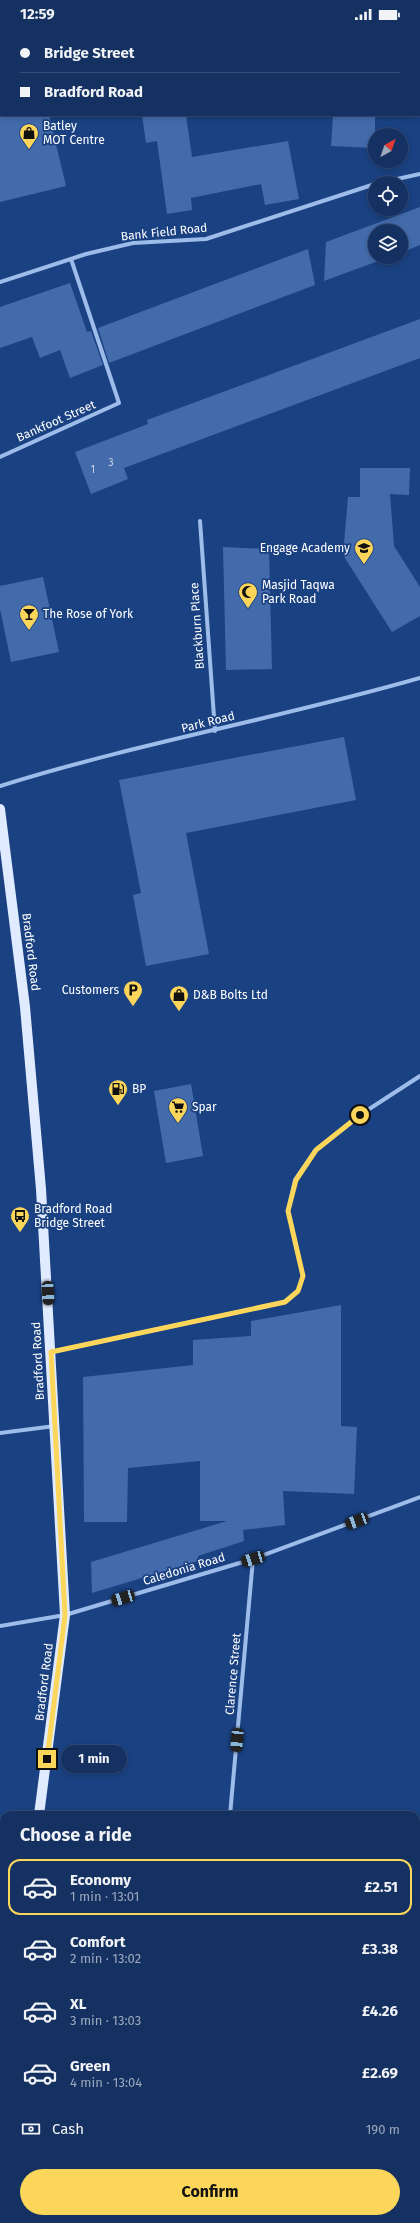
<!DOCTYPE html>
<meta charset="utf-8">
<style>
:root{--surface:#143161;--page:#213d6a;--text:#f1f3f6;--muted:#9da9bd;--line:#334c76;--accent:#fcd65a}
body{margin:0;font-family:"Fira Sans",sans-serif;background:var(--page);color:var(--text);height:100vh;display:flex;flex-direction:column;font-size:15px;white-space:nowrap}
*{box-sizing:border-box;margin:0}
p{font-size:13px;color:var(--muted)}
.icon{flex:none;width:22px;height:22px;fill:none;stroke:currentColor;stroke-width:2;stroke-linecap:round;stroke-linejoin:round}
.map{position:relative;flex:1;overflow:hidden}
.details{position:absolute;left:0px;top:1783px;width:420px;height:412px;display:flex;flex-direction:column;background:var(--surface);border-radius:12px 12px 0 0;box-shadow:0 2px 6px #0003,0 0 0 1px var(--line)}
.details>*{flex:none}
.hud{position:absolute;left:0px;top:0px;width:420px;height:88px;box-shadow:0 2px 6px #0003,0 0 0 1px var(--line);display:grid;align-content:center;height:88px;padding:0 20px;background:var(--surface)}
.needle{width:26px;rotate:40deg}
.buttons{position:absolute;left:368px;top:100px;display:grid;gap:8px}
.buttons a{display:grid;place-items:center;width:40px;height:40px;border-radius:50%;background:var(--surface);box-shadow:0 2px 6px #0003,0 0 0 1px var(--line);font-size:20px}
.end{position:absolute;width:18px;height:18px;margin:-9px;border:5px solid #fcd65a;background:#111;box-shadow:0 0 0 2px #111}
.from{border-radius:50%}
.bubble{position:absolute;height:28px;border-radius:14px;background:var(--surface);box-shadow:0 2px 6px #0003,0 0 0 1px var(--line);font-size:13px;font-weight:700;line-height:28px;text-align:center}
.car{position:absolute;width:12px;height:24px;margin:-12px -6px;border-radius:5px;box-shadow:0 0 3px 1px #0007;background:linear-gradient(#222 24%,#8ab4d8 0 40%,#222 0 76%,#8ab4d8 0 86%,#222 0)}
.hud b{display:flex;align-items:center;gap:14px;height:38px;font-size:15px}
.hud b+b{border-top:1px solid var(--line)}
.hud i{width:10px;height:10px;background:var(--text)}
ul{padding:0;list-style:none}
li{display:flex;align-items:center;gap:12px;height:56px;margin:0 8px 6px;padding:0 12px;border:2px solid transparent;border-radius:12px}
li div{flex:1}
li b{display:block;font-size:15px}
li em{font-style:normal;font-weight:700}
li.current{border-color:var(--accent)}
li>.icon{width:36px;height:36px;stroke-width:1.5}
h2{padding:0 20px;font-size:18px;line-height:48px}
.pay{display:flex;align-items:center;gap:10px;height:44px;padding:0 20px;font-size:15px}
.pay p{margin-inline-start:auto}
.cta{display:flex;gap:8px;margin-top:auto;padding:8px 20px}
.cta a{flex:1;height:46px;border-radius:24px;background:var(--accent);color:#111;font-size:16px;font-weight:700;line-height:46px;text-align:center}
.status{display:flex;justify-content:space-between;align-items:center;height:28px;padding:0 20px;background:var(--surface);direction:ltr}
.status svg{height:11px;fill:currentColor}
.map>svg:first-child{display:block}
.building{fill:#436bab}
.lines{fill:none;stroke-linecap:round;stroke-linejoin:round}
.street{stroke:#9ebcea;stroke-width:4}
.primary{stroke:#e1ebff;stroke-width:10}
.route{stroke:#fcd65a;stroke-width:5}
.labels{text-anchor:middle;stroke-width:3.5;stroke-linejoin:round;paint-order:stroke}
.number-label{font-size:10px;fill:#d0daea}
.poi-label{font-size:12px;fill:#fff;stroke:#1a4181;text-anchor:start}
.street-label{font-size:12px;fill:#fff;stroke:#1a4181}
</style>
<div class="status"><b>12:59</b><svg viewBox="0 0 49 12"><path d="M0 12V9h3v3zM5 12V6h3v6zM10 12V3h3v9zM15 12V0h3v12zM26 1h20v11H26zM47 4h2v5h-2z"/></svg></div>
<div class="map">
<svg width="420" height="2195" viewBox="0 0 420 2195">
<rect width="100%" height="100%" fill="#1a4181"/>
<path class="building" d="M0,87H49L66,158L0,174Z
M142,87H186L192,129L288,113L299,171L265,177L261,156L191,170L192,182L167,186L157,113L146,115Z
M333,87H375V120L331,118Z
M420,179V217L401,225V203H375V229H389L324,253L326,214Z
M308,221L315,257L109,335L98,300Z
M70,255L87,304L91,303L103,337L70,350L60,322L40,330L32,309L0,320V279Z
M420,291V330L124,440L128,451L91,466L75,424L148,396L147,392Z
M360,440H410L409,467L390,466L394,518L420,559V588L392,604L343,527L348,469H360Z
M223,519L269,521L272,641L226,642Z
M43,549L59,624L11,634L0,581V558Z
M344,709L356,772L186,805L209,926L146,938L133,867L141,865L119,752Z
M191,1056L203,1128L166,1135L154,1063Z
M341,1277V1398L357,1399L354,1466L283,1463L285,1497L243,1502L244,1513L198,1528V1533L92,1565L91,1534L227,1493H200V1433L128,1440L127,1494H84L83,1349L193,1337V1312L251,1308V1293Z"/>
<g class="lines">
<path class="street" d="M202,0V1
M379,155L420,146
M0,254L86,226L133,215L206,211L375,156
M0,429L119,375L71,231
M200,493L215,703
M0,758C138,715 281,690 420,650
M51,1324L285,1274L298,1263L303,1248L288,1183L295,1152L316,1122L360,1087L420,1048
M0,1405L55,1398
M0,1598L65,1587L253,1531L420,1469
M230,1787L253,1531
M416,2136L420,2138"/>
<path class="primary" d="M0,781L25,979L41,1161L65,1587L39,1787
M0,2033L4,2016"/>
</g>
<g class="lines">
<path class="route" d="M47,1731L65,1587L51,1324L285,1274L298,1263L303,1248L288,1183L296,1152L316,1122L360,1087"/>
</g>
<defs>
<symbol id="shop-pin" viewBox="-11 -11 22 30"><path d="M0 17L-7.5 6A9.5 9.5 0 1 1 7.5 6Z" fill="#fcd65a" stroke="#1a4181"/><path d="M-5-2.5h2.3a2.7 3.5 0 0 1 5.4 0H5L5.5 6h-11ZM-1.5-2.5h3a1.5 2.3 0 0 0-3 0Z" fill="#111"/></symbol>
<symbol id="school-pin" viewBox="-11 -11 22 30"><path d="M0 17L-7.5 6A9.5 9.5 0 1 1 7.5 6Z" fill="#fcd65a" stroke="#1a4181"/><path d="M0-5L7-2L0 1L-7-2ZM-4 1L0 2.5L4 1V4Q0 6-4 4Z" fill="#111"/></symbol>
<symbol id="mosque-pin" viewBox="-11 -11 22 30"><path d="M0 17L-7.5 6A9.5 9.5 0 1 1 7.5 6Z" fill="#fcd65a" stroke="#1a4181"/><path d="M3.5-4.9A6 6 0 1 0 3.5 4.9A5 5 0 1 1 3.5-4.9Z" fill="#111"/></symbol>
<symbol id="bar-pin" viewBox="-11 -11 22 30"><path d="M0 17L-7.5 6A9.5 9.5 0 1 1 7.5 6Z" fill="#fcd65a" stroke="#1a4181"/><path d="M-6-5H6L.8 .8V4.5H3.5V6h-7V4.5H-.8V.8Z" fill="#111"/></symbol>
<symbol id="parking-pin" viewBox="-11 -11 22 30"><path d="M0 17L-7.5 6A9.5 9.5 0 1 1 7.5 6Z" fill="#fcd65a" stroke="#1a4181"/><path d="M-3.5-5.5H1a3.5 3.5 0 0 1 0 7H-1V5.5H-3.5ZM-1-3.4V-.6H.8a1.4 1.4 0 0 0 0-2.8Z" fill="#111"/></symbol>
<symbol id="fuel-pin" viewBox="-11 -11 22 30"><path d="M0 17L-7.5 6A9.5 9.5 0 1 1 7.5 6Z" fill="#fcd65a" stroke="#1a4181"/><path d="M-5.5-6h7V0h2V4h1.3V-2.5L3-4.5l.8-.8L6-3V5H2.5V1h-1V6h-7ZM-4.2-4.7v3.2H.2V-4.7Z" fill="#111"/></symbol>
<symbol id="supermarket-pin" viewBox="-11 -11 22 30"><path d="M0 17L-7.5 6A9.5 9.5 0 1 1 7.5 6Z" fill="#fcd65a" stroke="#1a4181"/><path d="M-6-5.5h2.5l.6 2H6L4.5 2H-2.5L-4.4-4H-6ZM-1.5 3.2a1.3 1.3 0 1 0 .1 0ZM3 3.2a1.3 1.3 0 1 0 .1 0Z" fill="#111"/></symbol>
<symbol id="bus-pin" viewBox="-11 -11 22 30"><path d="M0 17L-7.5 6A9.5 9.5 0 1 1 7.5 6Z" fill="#fcd65a" stroke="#1a4181"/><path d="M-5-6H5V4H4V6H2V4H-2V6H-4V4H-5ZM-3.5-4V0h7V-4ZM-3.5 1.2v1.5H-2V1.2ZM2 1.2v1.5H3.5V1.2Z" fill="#111"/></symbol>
</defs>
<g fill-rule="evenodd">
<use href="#shop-pin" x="18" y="94" width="22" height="30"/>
<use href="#school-pin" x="353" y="509" width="22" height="30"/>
<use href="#mosque-pin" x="237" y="553" width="22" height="30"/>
<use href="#bar-pin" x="18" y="575" width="22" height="30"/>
<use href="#parking-pin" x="122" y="951" width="22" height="30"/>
<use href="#shop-pin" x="168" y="956" width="22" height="30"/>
<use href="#fuel-pin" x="107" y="1050" width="22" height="30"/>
<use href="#supermarket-pin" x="167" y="1068" width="22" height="30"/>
<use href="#bus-pin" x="9" y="1177" width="22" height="30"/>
</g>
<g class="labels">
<g class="number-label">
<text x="111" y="438">3</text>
<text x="93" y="445">1</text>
</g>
<g class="poi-label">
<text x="43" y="102">Batley<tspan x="43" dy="14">MOT Centre</tspan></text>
<text x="350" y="524" text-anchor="end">Engage Academy</text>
<text x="262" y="561">Masjid Taqwa<tspan x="262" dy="14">Park Road</tspan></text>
<text x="43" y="590">The Rose of York</text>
<text x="119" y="966" text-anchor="end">Customers</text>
<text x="193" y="971">D&amp;B Bolts Ltd</text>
<text x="132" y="1065">BP</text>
<text x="192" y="1083">Spar</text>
<text x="34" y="1185">Bradford Road<tspan x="34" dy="14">Bridge Street</tspan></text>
</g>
<g class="street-label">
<text transform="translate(164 204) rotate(-6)" y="4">Bank Field Road</text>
<text transform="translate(56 393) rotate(-24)" y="4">Bankfoot Street</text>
<text transform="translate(197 598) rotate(-94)" y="4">Blackburn Place</text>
<text transform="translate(208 694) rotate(-14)" y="4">Park Road</text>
<text transform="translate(31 924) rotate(83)" y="4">Bradford Road</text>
<text transform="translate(38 1333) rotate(-93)" y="4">Bradford Road</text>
<text transform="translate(184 1541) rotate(-17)" y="4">Caledonia Road</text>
<text transform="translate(233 1646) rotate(-85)" y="4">Clarence Street</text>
<text transform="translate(44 1654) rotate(-83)" y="4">Bradford Road</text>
</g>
</g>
</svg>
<div class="buttons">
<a><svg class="needle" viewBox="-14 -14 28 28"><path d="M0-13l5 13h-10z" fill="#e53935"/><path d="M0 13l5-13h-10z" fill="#9da9bd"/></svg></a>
<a><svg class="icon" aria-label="locate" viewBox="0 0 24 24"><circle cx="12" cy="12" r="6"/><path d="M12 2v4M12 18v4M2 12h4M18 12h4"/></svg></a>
<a><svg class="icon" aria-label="layers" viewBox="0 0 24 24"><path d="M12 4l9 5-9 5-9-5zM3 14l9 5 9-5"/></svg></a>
</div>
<i class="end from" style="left:360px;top:1087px"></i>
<i class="end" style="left:47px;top:1731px"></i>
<div class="bubble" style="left:61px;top:1717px;width:66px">1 min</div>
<i class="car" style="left:48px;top:1265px;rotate:177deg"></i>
<i class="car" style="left:357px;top:1493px;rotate:250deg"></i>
<i class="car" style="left:253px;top:1531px;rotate:253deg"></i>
<i class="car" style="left:123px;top:1570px;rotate:253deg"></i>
<i class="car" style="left:237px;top:1712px;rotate:185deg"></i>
<div class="hud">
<b><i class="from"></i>Bridge Street</b>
<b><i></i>Bradford Road</b>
</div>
<section class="details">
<h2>Choose a ride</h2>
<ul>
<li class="current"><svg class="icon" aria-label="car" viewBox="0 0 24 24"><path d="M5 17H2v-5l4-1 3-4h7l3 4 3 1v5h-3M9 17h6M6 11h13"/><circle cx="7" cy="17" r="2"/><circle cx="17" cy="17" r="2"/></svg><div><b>Economy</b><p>1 min · 13:01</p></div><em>£2.51</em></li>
<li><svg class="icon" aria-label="car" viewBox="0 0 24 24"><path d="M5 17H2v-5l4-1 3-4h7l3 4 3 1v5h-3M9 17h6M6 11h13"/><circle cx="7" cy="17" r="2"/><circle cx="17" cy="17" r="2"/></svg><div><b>Comfort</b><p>2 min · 13:02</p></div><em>£3.38</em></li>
<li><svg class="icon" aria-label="car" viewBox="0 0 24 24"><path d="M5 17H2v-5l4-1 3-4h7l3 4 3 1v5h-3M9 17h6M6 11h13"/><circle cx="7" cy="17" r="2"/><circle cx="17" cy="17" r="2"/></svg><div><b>XL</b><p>3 min · 13:03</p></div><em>£4.26</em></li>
<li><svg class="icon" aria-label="car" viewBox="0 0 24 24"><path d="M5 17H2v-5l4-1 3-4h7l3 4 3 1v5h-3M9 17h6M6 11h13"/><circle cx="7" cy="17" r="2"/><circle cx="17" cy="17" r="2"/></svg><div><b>Green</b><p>4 min · 13:04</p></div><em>£2.69</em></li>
</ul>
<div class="pay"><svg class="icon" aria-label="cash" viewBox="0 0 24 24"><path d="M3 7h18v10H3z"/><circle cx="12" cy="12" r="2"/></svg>Cash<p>190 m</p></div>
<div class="cta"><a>Confirm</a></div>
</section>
</div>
